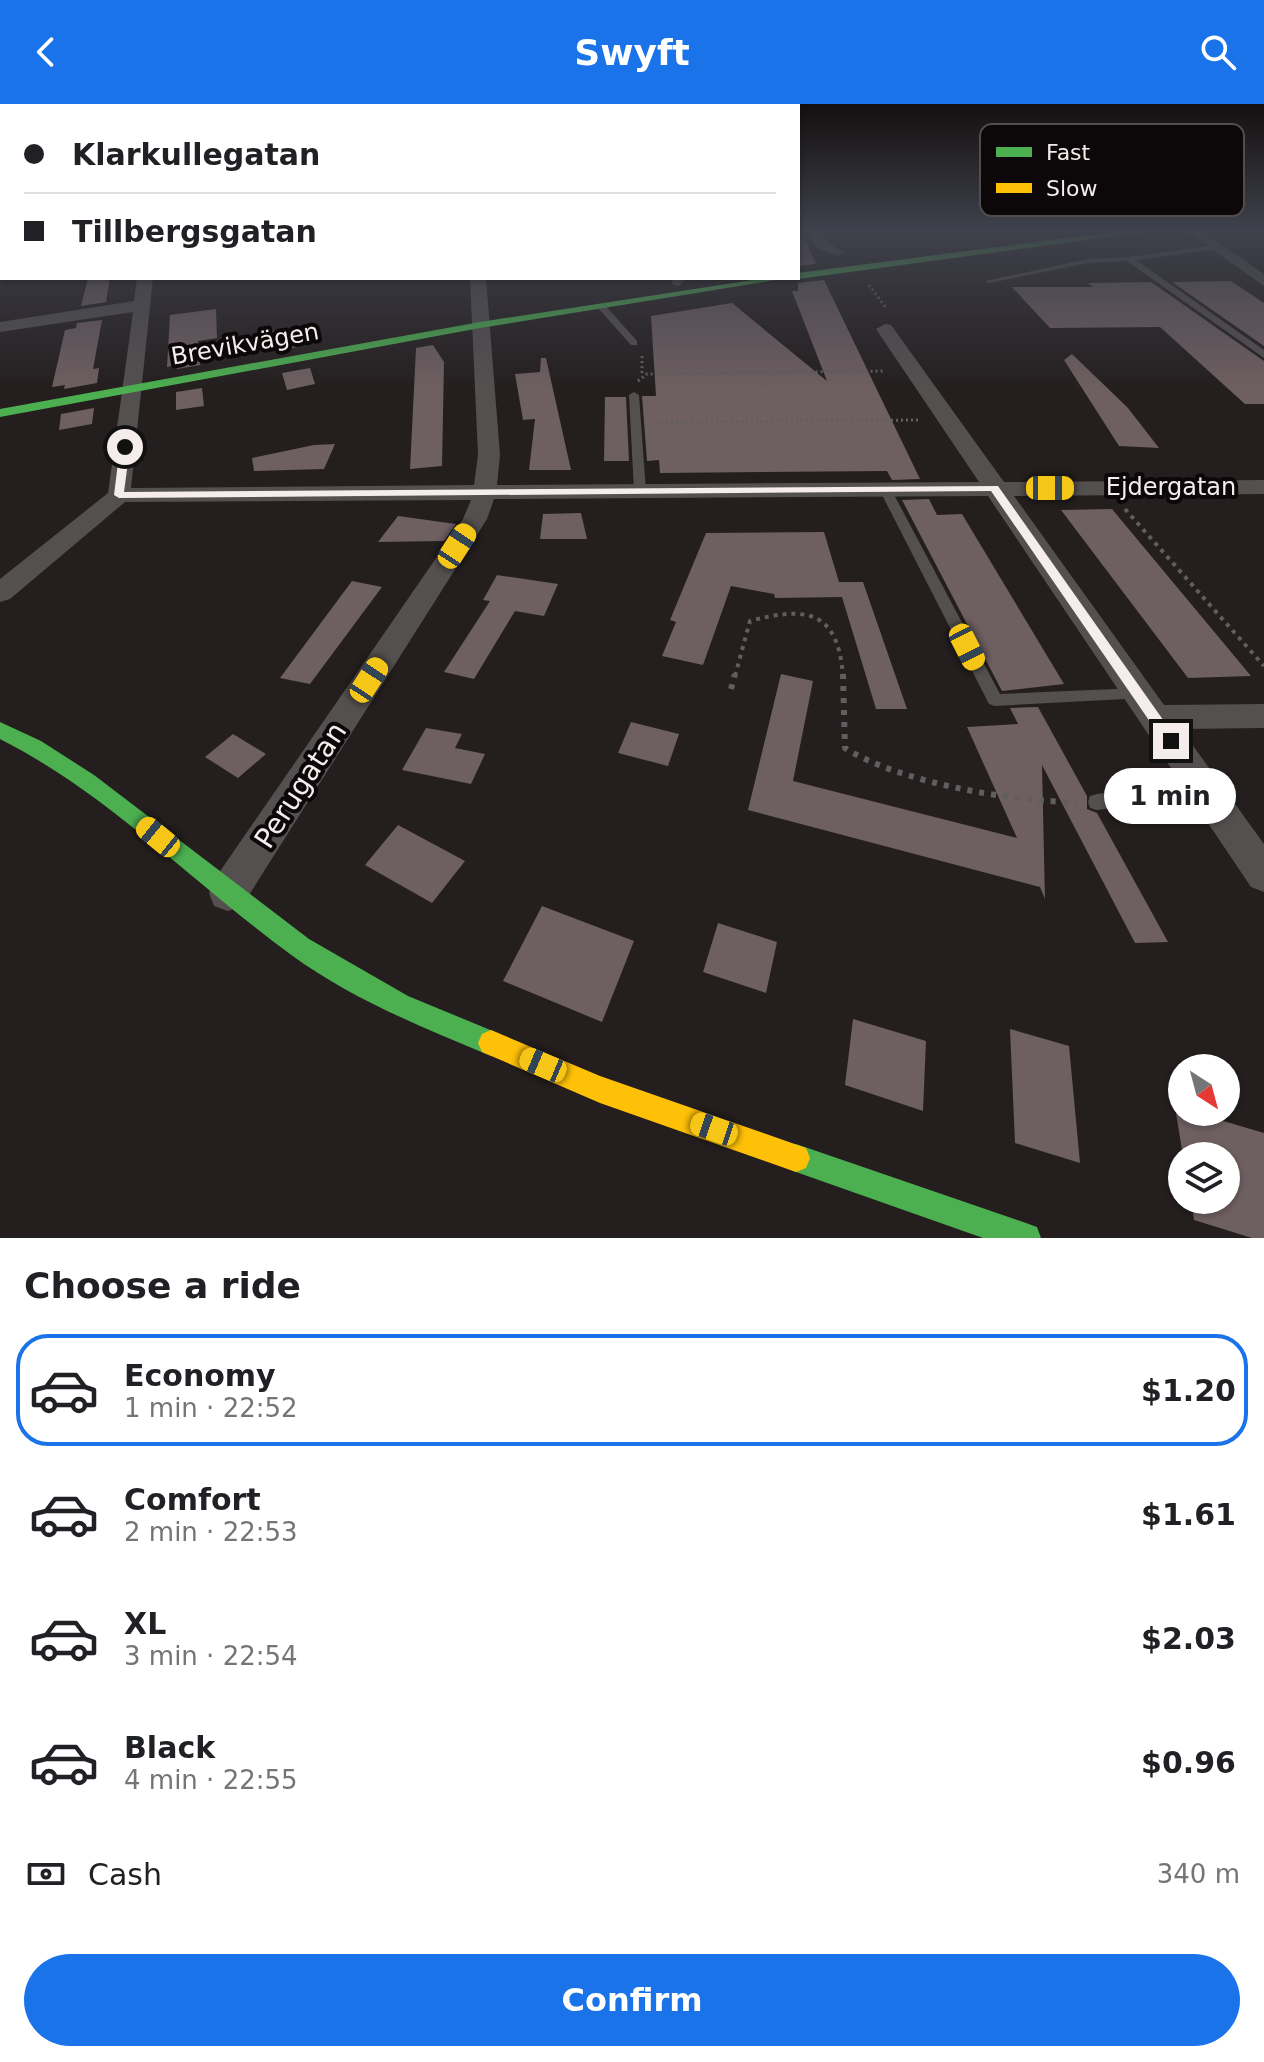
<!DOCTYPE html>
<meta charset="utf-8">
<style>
:root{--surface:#fff;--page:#f6f6f6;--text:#202124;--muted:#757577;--line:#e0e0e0;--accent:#1a73e8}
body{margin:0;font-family:"DejaVu Sans",sans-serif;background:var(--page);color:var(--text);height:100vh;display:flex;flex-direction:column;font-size:30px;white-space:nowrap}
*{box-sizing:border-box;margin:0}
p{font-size:26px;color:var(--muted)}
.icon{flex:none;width:44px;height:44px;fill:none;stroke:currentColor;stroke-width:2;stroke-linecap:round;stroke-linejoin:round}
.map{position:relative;height:1134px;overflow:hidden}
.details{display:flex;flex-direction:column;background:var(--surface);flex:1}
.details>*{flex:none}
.top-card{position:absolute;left:0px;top:0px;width:800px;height:176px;box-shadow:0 2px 6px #0004;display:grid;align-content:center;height:176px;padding:0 24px;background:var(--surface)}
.needle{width:52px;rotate:144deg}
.buttons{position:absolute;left:1168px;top:950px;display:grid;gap:16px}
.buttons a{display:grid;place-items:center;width:72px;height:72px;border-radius:50%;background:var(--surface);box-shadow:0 2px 6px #0004;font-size:40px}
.end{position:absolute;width:36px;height:36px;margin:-18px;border:10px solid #f5ecec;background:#111;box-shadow:0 0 0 4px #111}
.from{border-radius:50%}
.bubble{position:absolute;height:56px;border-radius:28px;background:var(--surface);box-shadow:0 2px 6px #0004;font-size:26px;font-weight:800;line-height:56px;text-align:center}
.car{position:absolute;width:24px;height:48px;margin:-24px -12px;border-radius:10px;box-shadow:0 0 6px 2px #0007;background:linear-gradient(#f5c518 24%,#345 0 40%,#f5c518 0 76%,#345 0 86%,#f5c518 0)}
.top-card b{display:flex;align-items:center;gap:28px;height:76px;font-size:30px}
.top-card b+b{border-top:2px solid var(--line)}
.top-card i{width:20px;height:20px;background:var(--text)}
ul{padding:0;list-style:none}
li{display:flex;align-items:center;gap:24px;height:112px;margin:0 16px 12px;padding:0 8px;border:4px solid transparent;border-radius:32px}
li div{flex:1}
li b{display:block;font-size:30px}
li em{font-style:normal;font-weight:800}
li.selected{border-color:var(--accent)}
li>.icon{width:72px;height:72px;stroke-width:1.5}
h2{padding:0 24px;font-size:36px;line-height:96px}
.pay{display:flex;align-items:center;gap:20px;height:88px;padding:0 24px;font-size:30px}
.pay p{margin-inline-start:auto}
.cta{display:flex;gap:16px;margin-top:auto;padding:16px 24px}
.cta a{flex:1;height:92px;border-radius:48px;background:var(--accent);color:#fff;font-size:32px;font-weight:800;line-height:92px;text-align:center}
header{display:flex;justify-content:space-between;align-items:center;height:104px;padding:0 24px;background:var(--accent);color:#fff;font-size:36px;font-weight:800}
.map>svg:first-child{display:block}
.building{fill:#6e5f61}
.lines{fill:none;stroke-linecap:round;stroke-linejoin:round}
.path-far2{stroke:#605e5e;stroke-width:3;stroke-dasharray:2 3;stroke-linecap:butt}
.path-far1{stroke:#605e5e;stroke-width:4;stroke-dasharray:4 5;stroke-linecap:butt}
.path{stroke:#605e5e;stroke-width:6;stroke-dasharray:5 7;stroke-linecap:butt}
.lane{fill:#545050;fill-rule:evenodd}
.street{fill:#545050;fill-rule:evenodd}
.fast{fill:#4caf50;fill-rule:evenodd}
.slow{fill:#ffc107;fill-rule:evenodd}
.route{fill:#f5ecec}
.labels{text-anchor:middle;stroke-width:8;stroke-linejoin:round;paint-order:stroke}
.far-street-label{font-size:24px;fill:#f5ecec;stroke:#0c0708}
.street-label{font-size:28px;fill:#f5ecec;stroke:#0c0708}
.key{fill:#0c0708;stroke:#524c4c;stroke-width:2}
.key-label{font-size:22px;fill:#f5ecec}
</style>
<header><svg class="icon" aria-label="back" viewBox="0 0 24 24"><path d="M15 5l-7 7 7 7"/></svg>Swyft<svg class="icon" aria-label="search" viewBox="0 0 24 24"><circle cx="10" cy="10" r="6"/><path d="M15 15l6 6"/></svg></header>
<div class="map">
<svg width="1264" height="1134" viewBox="0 0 1264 1134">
<rect width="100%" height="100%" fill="#241e1e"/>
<path class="building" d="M798,127H801L816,160L798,162Z
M88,174H110L106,198L81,202Z
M824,176L920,375L892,376L887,367L660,369L659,356L647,357L642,292H656L651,212L732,199L827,277L792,187H798V179Z
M1231,177L1264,199V242L1172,178Z
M1151,178L1264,257V300H1245L1160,223L1050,224L1012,183H1093L1088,179Z
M216,205L217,234L198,237L200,261L177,265V261L167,263L170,211Z
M102,216L93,265L99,264L97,279L64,285L65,281L52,283L65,226L76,224L77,219Z
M296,223L303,242L276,247L271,227Z
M433,241L444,258L442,362L410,365L416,244Z
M1072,250L1128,304L1159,344L1119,342L1064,256Z
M541,254H546L571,366H529L535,315L523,316L515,270L540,268Z
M310,264L315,280L287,286L282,269Z
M202,284L204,302L176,306V288Z
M605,293H626L629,357H604Z
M94,304L92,320L59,326L61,310Z
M335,340L324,365L254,367L252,354L314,341Z
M929,395L937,411L962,410L1064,580L1002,587L902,396Z
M1112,405L1251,572L1188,574L1061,406Z
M581,409L587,435H540L543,410Z
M398,412L456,420L444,437L378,438Z
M824,428L839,478H863L907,605H876L842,493L775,494L774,490L731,482L703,561L662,552L676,518L670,516L706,429Z
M497,471L558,480L544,512L515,507L474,575L444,568L490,497L483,496Z
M352,477L382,483L310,580L280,574Z
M781,570L813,577L793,677L1017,734L967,623L1018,620L1010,604L1038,603L1087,692V705L1097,709L1168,838L1135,839L1042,661L1045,795L1040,783L748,706Z
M631,618L679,630L668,662L618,649Z
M426,624L462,630L455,644L485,650L471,680L402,666Z
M233,630L266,650L238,674L205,653Z
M398,721L465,757L432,799L365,761Z
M542,802L634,837L602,918L503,877Z
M718,819L777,838L766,889L703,868Z
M853,915L926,937L923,1007L845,981Z
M1010,925L1069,942L1080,1059L1015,1039Z
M1175,1003L1182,1005V1008H1193L1264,1029V1134H1252L1194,1116L1191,1096H1226V1052H1183Z"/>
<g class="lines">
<path class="path-far2" d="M869,181L887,205
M642,252V271
M638,277L647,270L885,267
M656,318L918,316"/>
<path class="path-far1" d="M1125,405L1264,562
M735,572L750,517C806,502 838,506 843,572"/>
<path class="path" d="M843,570L845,644C898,678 1012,698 1076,698
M731,585L735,570"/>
<path class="lane" d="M1215,141L1218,145L1136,156L1264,246V254L1127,157L1088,159L989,179L985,177L1088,155L1129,153Z
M598,200H604L637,237V241H631L598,204Z
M634,288L639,291L646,387L640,391L634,387L629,291Z
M885,381L891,385L1000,590L1138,584L1144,586L1146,590L1144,594L995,602L989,600L879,385Z
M1204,676L1210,679L1213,684L1210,689L1204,692L1097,706L1090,704L1088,698L1090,692L1097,690Z"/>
<path class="street" d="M807,127H821L827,138L845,148L838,152L817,144Z
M1186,127H1202L1264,170V182Z
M0,148H2V156H0Z
M137,174H153L131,384L474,381L478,351L470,174H486L500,351L497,381L979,378L876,225L885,220L891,221L1004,378L1264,376V390L1014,392L1164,601L1264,600V624L1181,625L1264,740V788L1251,783L988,392L494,395L487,415L242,802L228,807L214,802L209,789L214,776L463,415L471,396L125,398L10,495L0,498V475L108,389L133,208L0,228V218L134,197Z
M672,174H688L678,182L672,180Z"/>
<path class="fast" d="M1120,127H1143L1139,129L798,175L795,174H798V169Z
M765,174H788L480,224L0,313V305L480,218Z
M0,618L41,637L94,671L309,835L408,892L500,930L504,939L500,948L491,952C422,923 351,895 290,850C193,779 107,689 0,635Z
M796,1040L1026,1119L1037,1123L1041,1134H983L796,1068L786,1064L782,1054L786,1044Z"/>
<path class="slow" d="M491,926L600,972L806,1044L810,1054L806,1064L796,1068L600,999L482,948L478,939L482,930Z"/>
</g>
<linearGradient id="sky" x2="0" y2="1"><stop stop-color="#141010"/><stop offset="0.44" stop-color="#3f414c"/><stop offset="1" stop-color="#3f414c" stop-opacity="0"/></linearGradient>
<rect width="1264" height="286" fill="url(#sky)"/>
<path class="route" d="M125,340L130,343L124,388L998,382L1178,637L1176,641H1166L991,387L119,394L114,391L120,343Z"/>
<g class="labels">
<g class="far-street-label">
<text transform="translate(245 240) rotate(-10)" y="8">Brevikvägen</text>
<text x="1171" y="391">Ejdergatan</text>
</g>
<g class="street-label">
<text transform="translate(300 681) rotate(-57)" y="10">Perugatan</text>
</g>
</g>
<rect x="980" y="20" width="264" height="92" rx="12" class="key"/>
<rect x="996" y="43" width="36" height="10" fill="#4caf50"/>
<rect x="996" y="79" width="36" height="10" fill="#ffc107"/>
<g class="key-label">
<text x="1046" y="56">Fast</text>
<text x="1046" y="92">Slow</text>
</g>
</svg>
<div class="buttons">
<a><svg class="needle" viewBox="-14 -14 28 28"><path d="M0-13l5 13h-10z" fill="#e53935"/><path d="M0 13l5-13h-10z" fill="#757577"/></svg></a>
<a><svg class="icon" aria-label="layers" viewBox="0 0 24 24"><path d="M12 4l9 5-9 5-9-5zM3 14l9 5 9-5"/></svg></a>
</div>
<i class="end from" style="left:125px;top:343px"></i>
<i class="end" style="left:1171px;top:637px"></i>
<div class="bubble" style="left:1104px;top:664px;width:132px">1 min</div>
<i class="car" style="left:1050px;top:384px;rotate:90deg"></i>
<i class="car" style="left:457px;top:442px;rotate:33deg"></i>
<i class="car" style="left:967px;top:543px;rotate:153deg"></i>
<i class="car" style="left:369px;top:576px;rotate:33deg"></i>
<i class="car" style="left:158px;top:733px;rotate:309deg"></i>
<i class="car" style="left:543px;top:961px;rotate:293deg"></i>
<i class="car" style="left:714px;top:1025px;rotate:289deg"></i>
<div class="top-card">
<b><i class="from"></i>Klarkullegatan</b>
<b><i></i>Tillbergsgatan</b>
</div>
</div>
<section class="details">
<h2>Choose a ride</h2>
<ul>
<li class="selected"><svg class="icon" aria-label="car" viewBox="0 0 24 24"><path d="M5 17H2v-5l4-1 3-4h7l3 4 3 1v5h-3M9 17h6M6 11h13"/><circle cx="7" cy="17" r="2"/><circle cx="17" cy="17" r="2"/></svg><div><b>Economy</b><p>1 min · 22:52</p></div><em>$1.20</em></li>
<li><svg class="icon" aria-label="car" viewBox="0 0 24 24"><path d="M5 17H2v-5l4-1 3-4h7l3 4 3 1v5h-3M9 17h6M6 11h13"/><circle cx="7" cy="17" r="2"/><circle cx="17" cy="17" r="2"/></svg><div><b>Comfort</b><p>2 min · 22:53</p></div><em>$1.61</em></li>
<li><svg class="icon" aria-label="car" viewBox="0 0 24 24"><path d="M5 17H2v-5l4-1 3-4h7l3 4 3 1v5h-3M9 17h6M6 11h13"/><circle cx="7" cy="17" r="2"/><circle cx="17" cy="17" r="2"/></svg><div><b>XL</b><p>3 min · 22:54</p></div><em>$2.03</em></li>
<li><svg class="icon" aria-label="car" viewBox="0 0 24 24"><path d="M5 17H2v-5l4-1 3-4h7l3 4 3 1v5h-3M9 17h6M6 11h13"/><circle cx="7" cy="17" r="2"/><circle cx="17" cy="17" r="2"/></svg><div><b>Black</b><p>4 min · 22:55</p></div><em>$0.96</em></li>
</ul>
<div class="pay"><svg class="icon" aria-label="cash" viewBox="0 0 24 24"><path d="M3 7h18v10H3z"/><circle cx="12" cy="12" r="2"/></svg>Cash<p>340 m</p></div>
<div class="cta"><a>Confirm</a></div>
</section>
